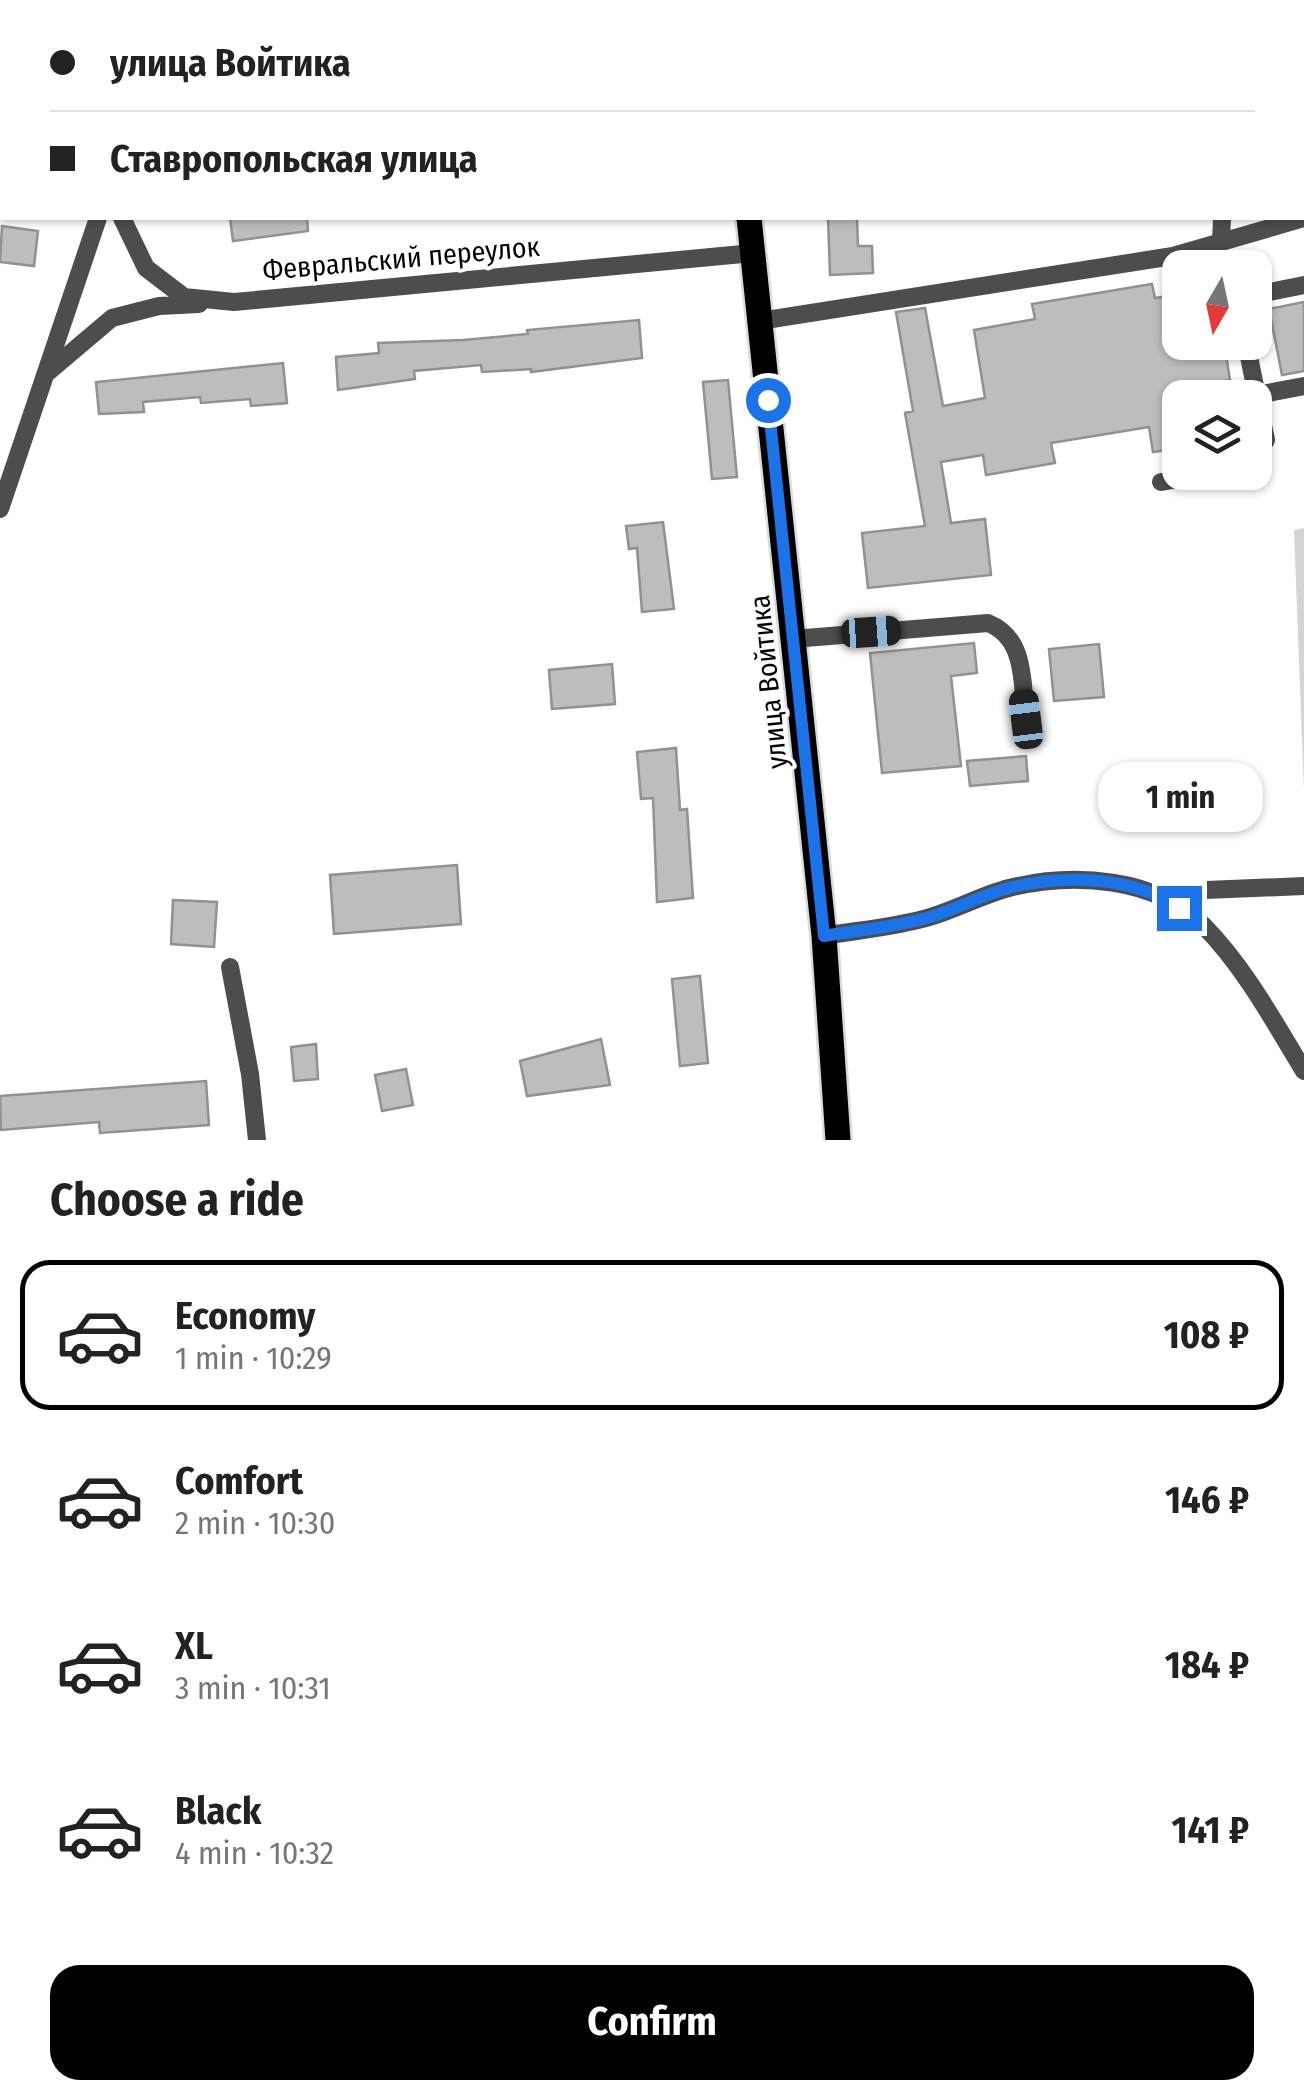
<!DOCTYPE html>
<meta charset="utf-8">
<style>
:root{--surface:#fff;--page:#f6f6f6;--text:#222;--muted:#767676;--line:#e0e0e0;--accent:#000}
body{margin:0;font-family:"Fira Sans Condensed",sans-serif;background:var(--page);color:var(--text);height:100vh;display:flex;flex-direction:column;font-size:38px;white-space:nowrap}
*{box-sizing:border-box;margin:0}
p{font-size:32px;color:var(--muted)}
.icon{flex:none;width:55px;height:55px;fill:none;stroke:currentColor;stroke-width:2;stroke-linecap:round;stroke-linejoin:round}
.map{position:relative;height:1140px;overflow:hidden}
.sheet{display:flex;flex-direction:column;background:var(--surface);flex:1}
.sheet>*{flex:none}
.guide{position:absolute;left:0px;top:0px;width:1305px;height:220px;box-shadow:0 2px 8px #0004;display:grid;align-content:center;height:220px;padding:0 50px;background:var(--surface)}
.needle{width:65px;rotate:189deg}
.buttons{position:absolute;left:1162px;top:250px;display:grid;gap:20px}
.buttons a{display:grid;place-items:center;width:110px;height:110px;border-radius:20px;background:var(--surface);box-shadow:0 2px 8px #0004;font-size:50px}
.end{position:absolute;width:45px;height:45px;margin:-22px;border:12px solid #1a73e8;background:#fff;box-shadow:0 0 0 5px #fff}
.from{border-radius:50%}
.bubble{position:absolute;height:70px;border-radius:30px;background:var(--surface);box-shadow:0 2px 8px #0004;font-size:32px;font-weight:700;line-height:70px;text-align:center}
.car{position:absolute;width:30px;height:60px;margin:-30px -15px;border-radius:12px;box-shadow:0 0 8px 2px #0007;background:linear-gradient(#222 24%,#8ab4d8 0 40%,#222 0 76%,#8ab4d8 0 86%,#222 0)}
.guide b{display:flex;align-items:center;gap:35px;height:95px;font-size:38px}
.guide b+b{border-top:2px solid var(--line)}
.guide i{width:25px;height:25px;background:var(--text)}
ul{padding:0;list-style:none}
li{display:flex;align-items:center;gap:30px;height:150px;margin:0 20px 15px;padding:0 30px;border:5px solid transparent;border-radius:30px}
li div{flex:1}
li b{display:block;font-size:38px}
li em{font-style:normal;font-weight:700}
li.current{border-color:var(--accent)}
li>.icon{width:90px;height:90px;stroke-width:1.5}
h2{padding:0 50px;font-size:45px;line-height:120px}
.button{display:flex;gap:20px;margin-top:auto;padding:20px 50px}
.button a{flex:1;height:115px;border-radius:30px;background:var(--accent);color:#fff;font-size:40px;font-weight:700;line-height:115px;text-align:center}
.map>svg:first-child{display:block}
.green{fill:#d4d4d4}
.building{fill:#bdbdbd;stroke:#919191;stroke-width:2.5}
.lines{fill:none;stroke-linecap:round;stroke-linejoin:round}
.major-casing{stroke:#dbdbdb;stroke-width:30}
.minor{stroke:#4d4d4d;stroke-width:18}
.major{stroke:#000;stroke-width:25}
.route{stroke:#1a73e8;stroke-width:12}
.labels{text-anchor:middle;stroke-width:8;stroke-linejoin:round;paint-order:stroke}
.street-label{font-size:28px;fill:#000;stroke:#fff}
</style>
<div class="map">
<svg width="1304" height="1140" viewBox="0 0 1304 1140">
<rect width="100%" height="100%" fill="#fff"/>
<path class="green" d="M1304,528V791L1294,530Z"/>
<path class="building" d="M230,218H307L308,231L233,241Z
M828,218H857L858,246H872L873,273L830,275Z
M2,226L38,231L34,266L0,262Z
M1152,284L1155,298L1180,294V342H1224L1230,380L1199,386L1201,398H1180V448L1153,452L1149,427L1051,443L1055,463L986,475L983,455L941,462L951,523L985,519L991,575L868,588L862,533L925,526L905,413L913,411L896,312L925,308L943,406L985,398L974,330L1035,319L1032,304Z
M1304,302V371L1282,375L1269,309Z
M639,320L642,358L531,372V369L482,372L481,365L414,371L415,379L338,390L336,357L379,353L378,343L463,340L528,334L527,330Z
M283,363L287,403L251,406L250,399L201,403L200,397L143,402L144,412L99,414L96,382Z
M728,380L737,477L712,479L703,382Z
M663,522L674,609L642,612L637,548L629,549L626,526Z
M974,643L977,673L951,676L961,766L882,773L870,653Z
M1099,644L1104,697L1054,701L1049,649Z
M612,664L615,704L552,709L549,670Z
M676,748L680,810L687,809L693,898L657,902L653,798L641,799L637,752Z
M1026,756L1028,781L970,786L967,761Z
M457,865L461,924L334,934L330,875Z
M173,900L217,902L214,947L171,944Z
M700,976L708,1063L680,1066L672,979Z
M601,1039L610,1085L527,1096L520,1061Z
M316,1044L318,1079L294,1081L291,1047Z
M406,1069L413,1105L382,1111L375,1075Z
M206,1081L209,1125L100,1133L99,1122L1,1130L0,1096Z"/>
<g class="lines">
<defs>
<path id="major" d="M729,0V2
M749,218L824,936L838,1140"/>
</defs>
<use href="#major" class="major-casing"/>
<path class="minor" d="M1226,0V2
M131,2V0
M0,84L2,85
M122,218L146,268L184,297L234,302L753,253
M1221,242L1222,218
M1255,295L1304,285
M759,321L1173,256L1304,218
M1246,342L1266,440L1255,459
M47,373L112,318L159,306L199,304
M1257,395L1304,386
M1161,482L1218,472
M0,509L98,218
M793,639L988,623C1026,638 1022,683 1026,719
M1157,892L1304,886
M824,936C859,930 897,927 930,917C957,909 982,895 1009,888C1073,872 1156,877 1204,926C1245,968 1273,1020 1304,1071
M230,967L250,1074L257,1140"/>
<use href="#major" class="major"/>
</g>
<g class="lines">
<path class="route" d="M768,400L824,936C859,930 897,927 930,917C957,909 982,895 1009,888C1063,874 1133,876 1179,908"/>
</g>
<g class="labels">
<g class="street-label">
<text transform="translate(401 258) rotate(-5)" y="10">Февральский переулок</text>
<text transform="translate(768 682) rotate(-96)" y="10">улица Войтика</text>
</g>
</g>
</svg>
<div class="buttons">
<a><svg class="needle" viewBox="-14 -14 28 28"><path d="M0-13l5 13h-10z" fill="#e53935"/><path d="M0 13l5-13h-10z" fill="#767676"/></svg></a>
<a><svg class="icon" aria-label="layers" viewBox="0 0 24 24"><path d="M12 4l9 5-9 5-9-5zM3 14l9 5 9-5"/></svg></a>
</div>
<i class="end from" style="left:768px;top:400px"></i>
<i class="end" style="left:1179px;top:908px"></i>
<div class="bubble" style="left:1098px;top:762px;width:165px">1 min</div>
<i class="car" style="left:871px;top:632px;rotate:86deg"></i>
<i class="car" style="left:1026px;top:719px;rotate:353deg"></i>
<div class="guide">
<b><i class="from"></i>улица Войтика</b>
<b><i></i>Ставропольская улица</b>
</div>
</div>
<section class="sheet">
<h2>Choose a ride</h2>
<ul>
<li class="current"><svg class="icon" aria-label="car" viewBox="0 0 24 24"><path d="M5 17H2v-5l4-1 3-4h7l3 4 3 1v5h-3M9 17h6M6 11h13"/><circle cx="7" cy="17" r="2"/><circle cx="17" cy="17" r="2"/></svg><div><b>Economy</b><p>1 min · 10:29</p></div><em>108 ₽</em></li>
<li><svg class="icon" aria-label="car" viewBox="0 0 24 24"><path d="M5 17H2v-5l4-1 3-4h7l3 4 3 1v5h-3M9 17h6M6 11h13"/><circle cx="7" cy="17" r="2"/><circle cx="17" cy="17" r="2"/></svg><div><b>Comfort</b><p>2 min · 10:30</p></div><em>146 ₽</em></li>
<li><svg class="icon" aria-label="car" viewBox="0 0 24 24"><path d="M5 17H2v-5l4-1 3-4h7l3 4 3 1v5h-3M9 17h6M6 11h13"/><circle cx="7" cy="17" r="2"/><circle cx="17" cy="17" r="2"/></svg><div><b>XL</b><p>3 min · 10:31</p></div><em>184 ₽</em></li>
<li><svg class="icon" aria-label="car" viewBox="0 0 24 24"><path d="M5 17H2v-5l4-1 3-4h7l3 4 3 1v5h-3M9 17h6M6 11h13"/><circle cx="7" cy="17" r="2"/><circle cx="17" cy="17" r="2"/></svg><div><b>Black</b><p>4 min · 10:32</p></div><em>141 ₽</em></li>
</ul>
<div class="button"><a>Confirm</a></div>
</section>
